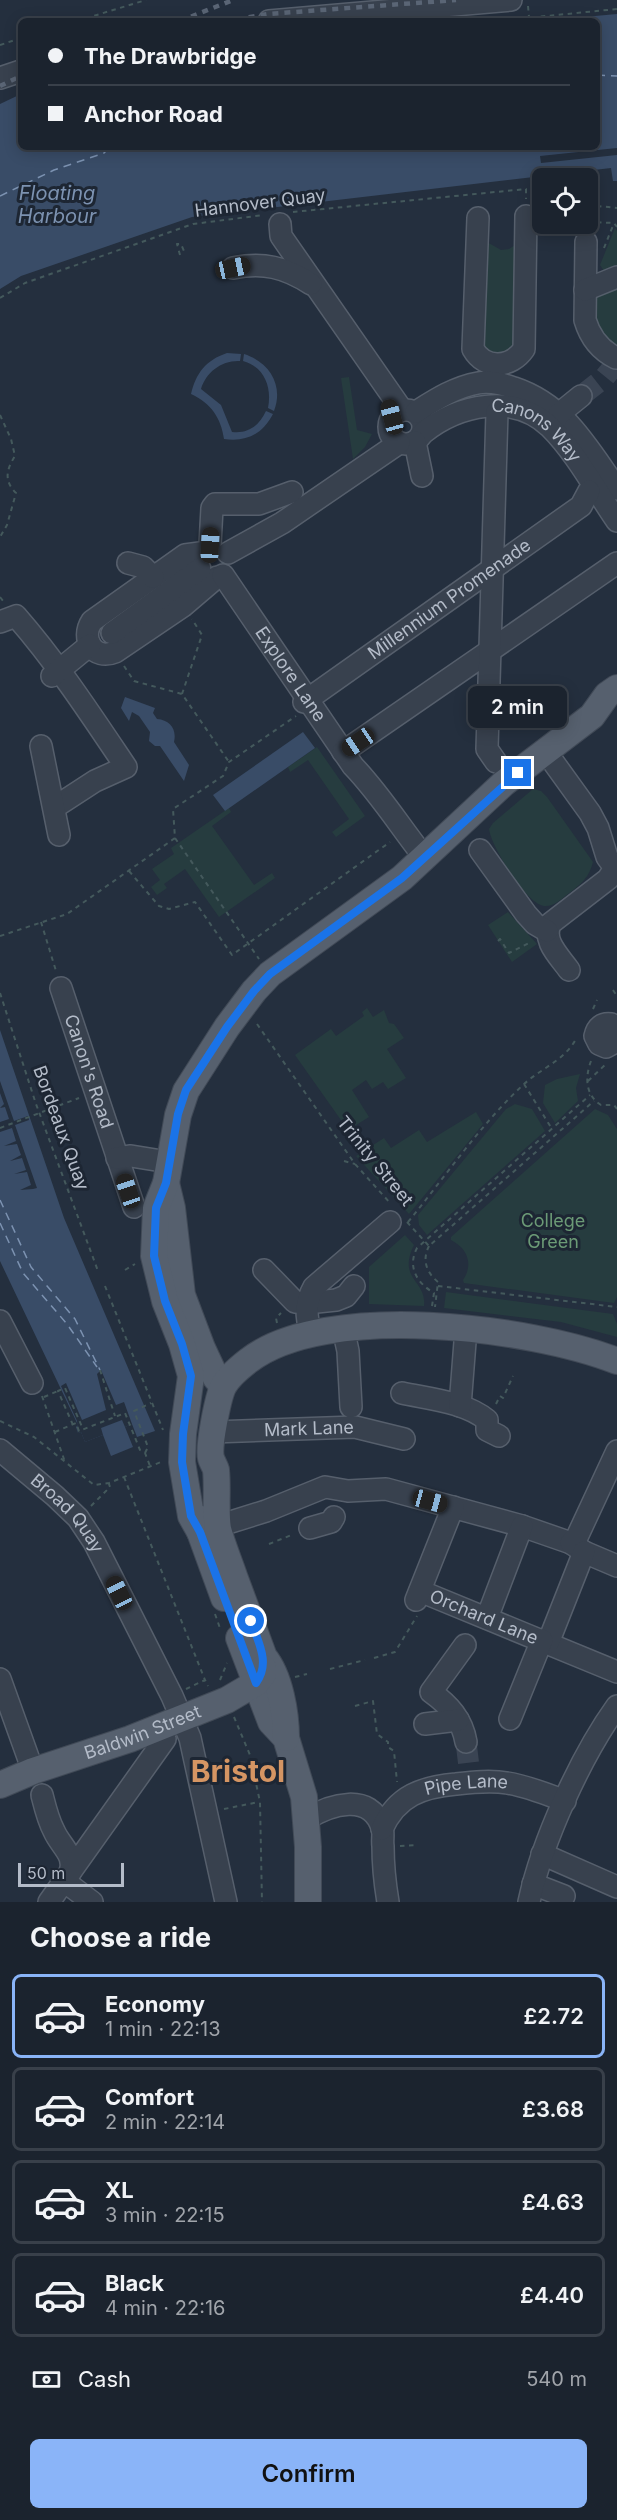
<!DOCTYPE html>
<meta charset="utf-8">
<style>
:root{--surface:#1b232e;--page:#282f3a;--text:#f1f3f6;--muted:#a0a4aa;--line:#39404a;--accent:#8ab4f8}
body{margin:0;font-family:Inter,sans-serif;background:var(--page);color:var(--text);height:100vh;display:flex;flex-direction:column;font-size:22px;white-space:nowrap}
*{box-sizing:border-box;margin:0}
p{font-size:20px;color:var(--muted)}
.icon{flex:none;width:33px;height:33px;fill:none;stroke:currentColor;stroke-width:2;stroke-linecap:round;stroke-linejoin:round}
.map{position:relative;height:1902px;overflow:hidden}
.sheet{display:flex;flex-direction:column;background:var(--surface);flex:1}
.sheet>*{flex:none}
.hud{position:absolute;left:18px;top:18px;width:582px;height:132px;border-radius:9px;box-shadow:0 3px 15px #0003,0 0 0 2px var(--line);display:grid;align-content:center;height:132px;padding:0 30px;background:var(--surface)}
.tools{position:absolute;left:532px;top:168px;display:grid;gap:12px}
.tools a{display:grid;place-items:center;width:66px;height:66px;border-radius:9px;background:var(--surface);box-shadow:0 3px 15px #0003,0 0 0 2px var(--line);font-size:30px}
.scale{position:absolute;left:18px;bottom:15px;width:106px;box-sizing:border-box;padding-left:6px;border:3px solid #b4bcc9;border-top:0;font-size:16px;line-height:21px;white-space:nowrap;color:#b4bcc9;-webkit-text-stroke:4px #1d2633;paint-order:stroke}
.end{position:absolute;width:27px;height:27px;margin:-14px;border:8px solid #1a73e8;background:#fff;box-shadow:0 0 0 3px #fff}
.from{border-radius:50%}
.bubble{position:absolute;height:42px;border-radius:9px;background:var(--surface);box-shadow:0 3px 15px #0003,0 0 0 2px var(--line);font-size:20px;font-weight:600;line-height:42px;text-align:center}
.car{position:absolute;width:18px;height:36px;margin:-18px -9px;border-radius:8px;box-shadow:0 0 4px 2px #0007;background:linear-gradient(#222 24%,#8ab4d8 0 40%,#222 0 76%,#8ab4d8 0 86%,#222 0)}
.hud b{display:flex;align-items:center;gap:21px;height:57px;font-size:22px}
.hud b+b{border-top:2px solid var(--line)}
.hud i{width:15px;height:15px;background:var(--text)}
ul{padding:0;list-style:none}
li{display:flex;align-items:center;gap:18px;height:84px;margin:0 12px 9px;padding:0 18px;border:3px solid var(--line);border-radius:9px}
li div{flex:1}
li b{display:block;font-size:22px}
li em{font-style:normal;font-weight:600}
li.selected{border-color:var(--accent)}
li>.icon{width:54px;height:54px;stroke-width:1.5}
h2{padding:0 30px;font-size:27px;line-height:72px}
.pay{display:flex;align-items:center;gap:15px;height:66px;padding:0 30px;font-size:22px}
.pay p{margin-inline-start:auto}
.primary-button{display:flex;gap:12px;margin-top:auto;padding:12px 30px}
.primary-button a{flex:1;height:69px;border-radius:9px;background:var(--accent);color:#111;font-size:24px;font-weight:600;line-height:69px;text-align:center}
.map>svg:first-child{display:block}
.green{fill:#263c3f}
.water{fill:#394c67}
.pier{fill:#242f3e}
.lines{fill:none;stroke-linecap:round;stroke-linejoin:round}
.ferry{stroke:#7c92b1;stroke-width:1.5;stroke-dasharray:8 6;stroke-linecap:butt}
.minor-tunnel{stroke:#3a4453;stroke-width:21;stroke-dasharray:21 10;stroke-linecap:butt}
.minor-casing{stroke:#565f6c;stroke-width:24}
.major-casing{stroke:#414a57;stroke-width:28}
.path{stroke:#44595c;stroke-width:2;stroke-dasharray:4.5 4.5;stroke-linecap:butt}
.minor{stroke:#38414e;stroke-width:21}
.major{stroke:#56606e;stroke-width:26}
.rail{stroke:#5a6575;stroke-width:4.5;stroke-dasharray:6 6;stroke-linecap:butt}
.route{stroke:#1a73e8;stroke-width:8}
.labels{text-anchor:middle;stroke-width:6;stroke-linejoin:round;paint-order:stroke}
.street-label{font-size:18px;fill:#b4bcc9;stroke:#1d2633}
.park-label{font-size:18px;fill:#6b9a76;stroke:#1d2633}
.water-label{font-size:20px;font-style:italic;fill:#7c92b1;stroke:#1d2633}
.town-label{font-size:30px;font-weight:bold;fill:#d59563;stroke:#1d2633}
</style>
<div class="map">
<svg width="617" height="1902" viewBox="0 0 617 1902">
<rect width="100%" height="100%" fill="#242f3e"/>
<path class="green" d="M615,228L617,231V271H604L600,265Z
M487,242L501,250L509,249L518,243L519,348L508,358L482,352Z
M617,284V348L613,346L591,322L595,296Z
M349,377L357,430L372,434L365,447L353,459L341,378Z
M317,747L365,816L336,837L332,832L349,819L308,760L290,772L288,767Z
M533,789L541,791L547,797L593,862C589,878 581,884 568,894C561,899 554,907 544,906C526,904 491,846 489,829L493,823Z
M229,808L231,812L212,826L254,885L272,873L275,878L219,917L185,869L164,884L167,888L157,895L151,887L160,880L152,869L174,854L171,848Z
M508,912L537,944L512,962L488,925Z
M367,1008L373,1017L384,1010L389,1023L394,1024L404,1038L387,1049L406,1078L388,1089L383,1082L372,1089L366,1080L352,1090L369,1117L348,1130L295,1055L331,1029L336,1036L364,1016L362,1012Z
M580,1074L576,1088L578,1101L555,1123L543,1103L545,1085L557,1079Z
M515,1104L532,1109L545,1131L427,1235L419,1225L418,1215L506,1109Z
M595,1109L608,1115L617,1129V1297L614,1303L464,1283L463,1280C474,1264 467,1248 451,1240V1237Z
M476,1112L483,1124L409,1214L356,1156L384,1138L391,1148L419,1130L427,1142Z
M405,1235L414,1245C397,1280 427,1280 424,1306L369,1304V1267Z
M446,1292L613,1314L617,1324V1337L561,1322L444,1308Z"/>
<path class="water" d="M617,14V181H613L611,168L192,217L21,276L0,289V104L21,94V147H597V21H540Z
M227,353L241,354L240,361C222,360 206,372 201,389L221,405L232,432C248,434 259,426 266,411L273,414C262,435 246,442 224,439C221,418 211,403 191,394C196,373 206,360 227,353Z
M244,354C269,362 284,385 274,411L268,408C272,388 265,367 243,361Z
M125,697L155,708L153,713L157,719C170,720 177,729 174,742L189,765L184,781L160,746H155L149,741L150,732L139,716L132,712L129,721L121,708Z
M303,732L315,748L225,811L213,795Z
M0,1030L64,1218L155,1431L137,1437L132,1424L125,1427L133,1447L111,1456L103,1435L85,1442L81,1432L78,1433L76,1427L78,1425L0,1261Z"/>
<path class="pier" d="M617,148V155L541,163L540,156Z
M0,1081L14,1121L28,1116L29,1120L15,1125L37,1188L33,1189L20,1190L31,1185L27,1172L14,1174L26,1170L22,1158L10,1161L21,1155L17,1144L4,1146L16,1141L12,1128L0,1132V1122L9,1119L5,1107L0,1108L4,1104L0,1093Z
M101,1370L116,1405L124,1402L132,1424L125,1427L122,1420L101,1428L103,1435L85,1442L81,1432L78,1433L77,1421L61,1386L66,1383L82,1420L106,1410L97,1374Z"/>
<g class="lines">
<path class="ferry" d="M597,75L617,76
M0,196L54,170L104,153L110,147
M0,1200L31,1267L75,1319L100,1370
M0,1223L23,1273L67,1324L97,1367"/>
<path class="minor-tunnel" d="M581,396L604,378L613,367
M466,1742L470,1775"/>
<defs>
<g id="minor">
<path d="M269,21L511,0"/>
<path d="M0,78L21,71"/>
<path d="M478,218L473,349C485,370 511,368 524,349L526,216"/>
<path d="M280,224L281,236L402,410"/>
<path d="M586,242L585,320C590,337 600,350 616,358"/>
<path d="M233,268C263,262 285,267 311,284"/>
<path d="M585,290L617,277"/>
<circle cx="406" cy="427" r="17"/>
<path d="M416,412C435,400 455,387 478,383C490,381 503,384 514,388C565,405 587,447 617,489"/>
<path d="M552,424L560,413L581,396"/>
<path id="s1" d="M423,433C458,405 513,392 550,427C577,454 596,491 617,521"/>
<path d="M415,442L422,476"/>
<path d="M210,545L212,508L215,504H259L292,492"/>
<path d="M200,553L185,555L92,621C80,639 94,661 115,652L183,606L217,577"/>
<path d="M228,553L282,523L399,443"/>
<path d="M128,563L143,567L153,577"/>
<path id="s2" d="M223,575L353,766C380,794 401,828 425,858"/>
<path d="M0,622L16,616C57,663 91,715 126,767L95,781L55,807"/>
<path d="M112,633L200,569"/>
<path d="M52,676L90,645"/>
<path id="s3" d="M304,702L581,506L589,491"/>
<path d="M41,746L59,835"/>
<path d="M343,752L617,563"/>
<path d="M546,752L590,813L598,828L607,857L615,868L608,879L551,923C541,940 560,957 569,970"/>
<path d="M496,762L487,749L497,412"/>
<path d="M480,850L526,914L535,924L547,931"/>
<path id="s4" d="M61,988L134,1207"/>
<path d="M617,1030L611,1024C602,1023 597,1027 595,1036L599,1044L606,1047L617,1041"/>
<path d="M117,1158L131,1156L168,1162"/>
<path d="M264,1270L295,1302L307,1303L336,1300L346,1296L354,1286"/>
<path d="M0,1321L32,1383"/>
<path d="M343,1328L348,1351L351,1407"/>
<path d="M310,1332C306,1314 305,1303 314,1287L390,1222"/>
<path d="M402,1393C430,1399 465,1402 487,1420V1430L499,1436"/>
<path d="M460,1406L466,1329"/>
<path id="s5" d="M213,1432L355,1427L404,1439"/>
<path id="s6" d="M0,1450L55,1496L78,1518L94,1542L172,1696L190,1738L226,1902"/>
<path d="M218,1526L266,1511L325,1487L348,1491L386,1489L522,1526L571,1543L584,1552L617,1566"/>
<path d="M310,1528L331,1522L334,1517"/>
<path d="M571,1543L577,1537L617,1451"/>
<path id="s7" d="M420,1591L617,1672"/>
<path d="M416,1600L453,1507"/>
<path d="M487,1618L522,1526"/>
<path d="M548,1643L584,1552"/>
<path d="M465,1645L431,1692C449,1705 462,1719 466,1742"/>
<path d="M0,1679L33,1771"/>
<path d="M510,1719L542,1640"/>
<path d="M425,1724L458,1720"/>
<path d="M42,1795C45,1807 48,1820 54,1831C61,1847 76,1855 70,1873"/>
<path d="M307,1819C329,1805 371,1791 382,1828C384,1833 382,1840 383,1846C383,1865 385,1884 388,1902"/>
<path id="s8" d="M382,1829C397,1795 423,1787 456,1784C473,1782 491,1780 507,1783C527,1786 546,1794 565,1801"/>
<path d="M542,1854L617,1887"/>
<path d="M64,1881L92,1902"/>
<path d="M533,1884L564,1896"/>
<path d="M49,1902L165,1739"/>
<path d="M529,1902C542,1841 581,1756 617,1706"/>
</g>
<g id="major">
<path d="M166,1183L172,1208L182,1295L202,1348L216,1378L223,1386"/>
<path d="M201,1519L200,1532L224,1598"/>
<path d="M200,1532L191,1516L182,1462L183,1434L191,1376L182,1344L165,1301L154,1256L156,1208L166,1183L178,1115L186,1091L227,1027L254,991L270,974L402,878L504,783L592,716L607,695L617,688"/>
<path d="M239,1638L271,1722L286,1738L304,1797L308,1847V1902"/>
<path d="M286,1738C286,1714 280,1676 264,1657C254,1630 244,1603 234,1576C229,1561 222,1545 218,1529C215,1510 218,1490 216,1470C215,1466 212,1462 211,1458C208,1447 218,1398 223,1387C228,1377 239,1368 248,1361C325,1301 531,1327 617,1361"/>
<path id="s9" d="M0,1785L33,1771L130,1739L227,1700L256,1683L263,1674V1668"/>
</g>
</defs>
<use href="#minor" class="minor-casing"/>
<use href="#major" class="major-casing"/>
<path class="path" d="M528,6L529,17
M77,21L146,0
M496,21L617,9
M0,45L21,38
M535,201H543
M588,205L617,208
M293,212L526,189V199
M588,222L614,223L617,227
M604,248L614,223
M180,255L177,244H181L184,251
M0,298L25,283L193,224L264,215
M0,415L11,439L15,456C6,470 4,481 16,493L7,525L0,537
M0,597L4,602
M124,666L134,681L182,694L229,762
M182,694L202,635L192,619
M175,838L259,959
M129,871L159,906L169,909L195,902L232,955L390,842
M41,922L56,971
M0,936L67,914L175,838L173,809L223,776L229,762L296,716
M498,941L500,939L509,953L529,943
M613,990L617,996
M0,993L36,1104L98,1271
M593,1009L597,1000
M257,1024L355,1164L391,1204
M591,1061C585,1077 585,1095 601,1105H614L617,1109
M588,1081L606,1064
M524,1084L552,1129
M0,1128L79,1098
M344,1161L355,1164
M407,1222L429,1246L594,1101
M408,1222C445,1177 481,1124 523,1085C541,1068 566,1060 577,1037
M429,1246C422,1260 426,1272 438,1282L435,1307
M125,1270L135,1264
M105,1286L163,1430
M438,1286L617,1307
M432,1306L434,1293C417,1283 407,1267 417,1248L590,1095
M277,1323L276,1318L281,1313
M100,1370L115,1416
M42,1396L65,1462
M44,1397L58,1391
M496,1404L500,1396L503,1398L513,1376
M0,1421L34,1437L94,1485L109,1483L161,1462
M73,1425L58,1391L65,1388L83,1429
M55,1432L76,1423L79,1431L125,1413L140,1450L145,1453L150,1466
M145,1453L148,1447L134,1411L151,1403
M124,1477L205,1680
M91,1506L110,1487L109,1484
M269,1544L294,1534
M215,1614L221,1631
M374,1658L395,1652L417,1616
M330,1669L365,1660
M295,1677L307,1674
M220,1680L227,1663
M186,1689L205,1680L208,1686
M355,1706L373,1701L377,1734L388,1742V1747L394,1751L397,1782
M234,1717L250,1755L260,1802L262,1902
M224,1809L259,1802
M400,1846L418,1845"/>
<use href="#minor" class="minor"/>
<use href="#major" class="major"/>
<path class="rail" d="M180,21L233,0
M225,21L268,14L456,0
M0,86L21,76"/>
</g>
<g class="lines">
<path class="route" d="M251,1621C258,1642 271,1663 256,1683L200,1532L191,1516L182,1462L183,1434L191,1376L182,1344L165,1301L154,1256L156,1208L166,1183L178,1114L186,1090L227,1027L254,991L270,974L402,878L518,773"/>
</g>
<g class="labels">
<g class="street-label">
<text transform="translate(260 203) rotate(-7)" y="6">Hannover Quay</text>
<text dy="6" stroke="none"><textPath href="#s1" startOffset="128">Canons Way</textPath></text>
<text dy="6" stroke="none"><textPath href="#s3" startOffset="178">Millennium Promenade</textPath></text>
<text dy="6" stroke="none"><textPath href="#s2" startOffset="120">Explore Lane</textPath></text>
<text dy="6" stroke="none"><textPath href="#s4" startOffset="88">Canon's Road</textPath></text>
<text transform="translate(61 1128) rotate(70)" y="6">Bordeaux Quay</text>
<text transform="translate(375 1161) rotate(51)" y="6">Trinity Street</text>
<text dy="6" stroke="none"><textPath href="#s5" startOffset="96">Mark Lane</textPath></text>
<text dy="6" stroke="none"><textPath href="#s6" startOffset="93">Broad Quay</textPath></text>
<text dy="6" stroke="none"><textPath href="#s7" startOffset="69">Orchard Lane</textPath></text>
<text dy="6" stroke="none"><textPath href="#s9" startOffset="152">Baldwin Street</textPath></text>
<text dy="6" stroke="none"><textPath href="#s8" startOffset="102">Pipe Lane</textPath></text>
</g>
<g class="park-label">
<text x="553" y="1227">College<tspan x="553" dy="21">Green</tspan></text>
</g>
<g class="water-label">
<text x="57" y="200">Floating<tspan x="57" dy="23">Harbour</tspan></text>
</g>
<g class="town-label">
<text x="238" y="1782">Bristol</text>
</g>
</g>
</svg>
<div class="tools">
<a><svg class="icon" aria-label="locate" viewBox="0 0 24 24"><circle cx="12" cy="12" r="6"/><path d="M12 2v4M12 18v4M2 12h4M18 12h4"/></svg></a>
</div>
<div class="scale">50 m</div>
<i class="end from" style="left:251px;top:1621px"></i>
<i class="end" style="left:518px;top:773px"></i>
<div class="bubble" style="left:468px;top:686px;width:99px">2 min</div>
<i class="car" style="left:233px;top:268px;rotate:78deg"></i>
<i class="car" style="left:392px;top:417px;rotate:345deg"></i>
<i class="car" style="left:210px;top:545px;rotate:3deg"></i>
<i class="car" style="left:358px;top:742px;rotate:236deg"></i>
<i class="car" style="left:128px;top:1191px;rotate:341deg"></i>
<i class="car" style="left:430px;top:1501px;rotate:105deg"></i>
<i class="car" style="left:119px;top:1593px;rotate:334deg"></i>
<div class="hud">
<b><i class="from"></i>The Drawbridge</b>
<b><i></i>Anchor Road</b>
</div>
</div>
<section class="sheet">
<h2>Choose a ride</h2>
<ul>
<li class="selected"><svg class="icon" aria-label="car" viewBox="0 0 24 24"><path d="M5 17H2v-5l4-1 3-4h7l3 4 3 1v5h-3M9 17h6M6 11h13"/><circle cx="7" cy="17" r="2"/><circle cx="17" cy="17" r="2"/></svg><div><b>Economy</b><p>1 min · 22:13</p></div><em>£2.72</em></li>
<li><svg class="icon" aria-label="car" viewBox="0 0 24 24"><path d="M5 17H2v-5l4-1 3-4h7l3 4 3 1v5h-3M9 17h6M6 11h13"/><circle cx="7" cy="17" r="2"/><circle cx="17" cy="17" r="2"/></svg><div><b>Comfort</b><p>2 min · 22:14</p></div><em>£3.68</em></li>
<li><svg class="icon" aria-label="car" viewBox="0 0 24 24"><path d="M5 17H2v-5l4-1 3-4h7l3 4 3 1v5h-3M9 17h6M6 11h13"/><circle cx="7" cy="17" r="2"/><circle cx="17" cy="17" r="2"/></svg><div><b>XL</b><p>3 min · 22:15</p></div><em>£4.63</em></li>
<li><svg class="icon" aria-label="car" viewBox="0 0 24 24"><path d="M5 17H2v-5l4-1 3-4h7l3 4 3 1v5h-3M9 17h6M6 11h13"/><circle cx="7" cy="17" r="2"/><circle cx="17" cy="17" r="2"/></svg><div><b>Black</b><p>4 min · 22:16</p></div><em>£4.40</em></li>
</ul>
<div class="pay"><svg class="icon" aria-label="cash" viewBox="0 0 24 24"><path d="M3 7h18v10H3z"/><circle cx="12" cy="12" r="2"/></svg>Cash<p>540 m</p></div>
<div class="primary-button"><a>Confirm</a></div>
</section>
